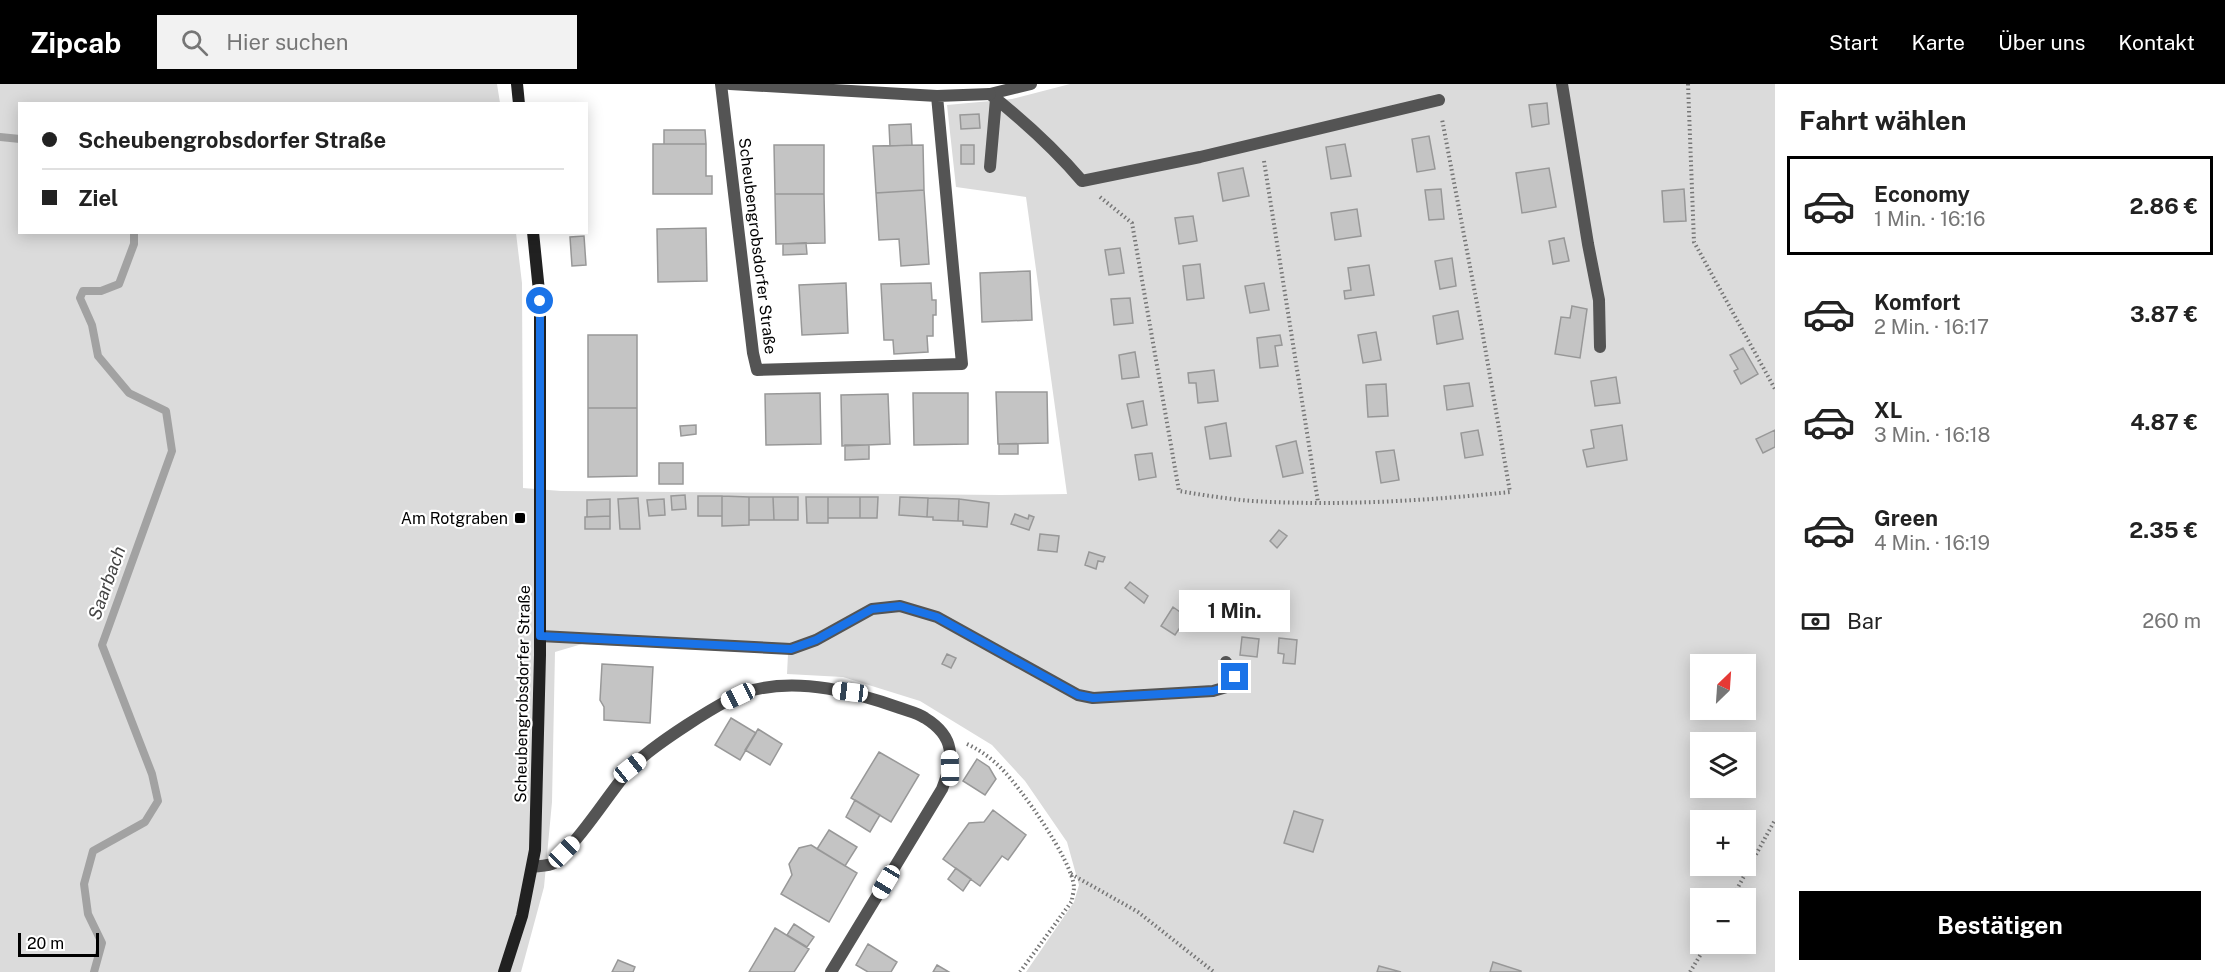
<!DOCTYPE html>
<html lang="de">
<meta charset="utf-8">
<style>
:root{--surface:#fff;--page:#f2f2f2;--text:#222;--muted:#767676;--line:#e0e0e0;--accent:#000}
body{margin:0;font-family:"Public Sans",sans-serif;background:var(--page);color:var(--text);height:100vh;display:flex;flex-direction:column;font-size:22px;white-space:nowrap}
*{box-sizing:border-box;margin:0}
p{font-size:20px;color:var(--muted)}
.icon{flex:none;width:33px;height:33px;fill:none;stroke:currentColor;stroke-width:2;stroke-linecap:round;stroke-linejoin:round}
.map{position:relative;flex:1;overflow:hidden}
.details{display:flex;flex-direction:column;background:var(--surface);width:450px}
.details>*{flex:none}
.guide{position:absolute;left:18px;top:18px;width:570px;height:132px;border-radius:0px;box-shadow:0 3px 15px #0003;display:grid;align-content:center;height:132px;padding:0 24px;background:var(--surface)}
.needle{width:39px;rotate:25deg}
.controls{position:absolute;left:1690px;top:570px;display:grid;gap:12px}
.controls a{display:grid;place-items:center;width:66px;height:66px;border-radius:0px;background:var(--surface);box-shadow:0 3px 15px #0003;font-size:30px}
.scale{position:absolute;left:18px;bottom:15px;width:81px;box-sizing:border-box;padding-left:6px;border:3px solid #000;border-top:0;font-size:16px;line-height:21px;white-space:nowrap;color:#000;-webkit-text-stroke:4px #fff;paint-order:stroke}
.end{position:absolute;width:27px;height:27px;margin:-14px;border:8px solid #1a73e8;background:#fff;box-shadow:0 0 0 3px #fff}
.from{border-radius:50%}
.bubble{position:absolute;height:42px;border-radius:0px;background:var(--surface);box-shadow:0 3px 15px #0003;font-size:20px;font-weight:700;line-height:42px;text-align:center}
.car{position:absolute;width:18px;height:36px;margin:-18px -9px;border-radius:8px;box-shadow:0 0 4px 2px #0007;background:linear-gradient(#fff 24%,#345 0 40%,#fff 0 76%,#345 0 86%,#fff 0)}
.guide b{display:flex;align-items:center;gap:21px;height:57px;font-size:22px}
.guide b+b{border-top:2px solid var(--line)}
.guide i{width:15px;height:15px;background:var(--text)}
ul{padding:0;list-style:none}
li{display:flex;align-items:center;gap:18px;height:99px;margin:0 12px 9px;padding:0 12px;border:3px solid transparent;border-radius:0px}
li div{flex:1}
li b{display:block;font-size:22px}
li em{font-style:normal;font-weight:700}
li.on{border-color:var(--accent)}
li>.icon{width:54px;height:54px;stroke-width:1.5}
h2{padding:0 24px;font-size:27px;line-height:72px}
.pay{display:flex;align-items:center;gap:15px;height:66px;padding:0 24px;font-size:22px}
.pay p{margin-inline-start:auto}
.primary-button{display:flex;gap:12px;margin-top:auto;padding:12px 24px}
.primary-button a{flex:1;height:69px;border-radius:0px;background:var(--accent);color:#fff;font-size:24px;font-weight:700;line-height:69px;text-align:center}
header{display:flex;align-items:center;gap:36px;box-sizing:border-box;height:84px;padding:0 30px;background:var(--accent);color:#fff}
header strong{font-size:28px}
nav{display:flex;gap:33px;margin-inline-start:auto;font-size:21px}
.search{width:420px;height:54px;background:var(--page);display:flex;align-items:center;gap:15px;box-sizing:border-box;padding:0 21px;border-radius:0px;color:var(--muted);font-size:22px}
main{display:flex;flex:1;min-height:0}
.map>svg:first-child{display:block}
.green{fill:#dbdbdb;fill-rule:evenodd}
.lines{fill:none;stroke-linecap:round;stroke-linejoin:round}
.stream{stroke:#a2a2a2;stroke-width:8}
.building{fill:#c4c4c4;stroke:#989898;stroke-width:1.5}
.path{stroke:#767676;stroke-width:4;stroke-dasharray:1.5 3;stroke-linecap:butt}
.lane{stroke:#545454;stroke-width:12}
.street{stroke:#545454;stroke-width:12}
.secondary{stroke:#212121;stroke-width:12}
.route{stroke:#1a73e8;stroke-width:8}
.poi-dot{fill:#000;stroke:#fff;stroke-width:2}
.labels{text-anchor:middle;stroke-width:4.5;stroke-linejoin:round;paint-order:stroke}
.street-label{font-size:16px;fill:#000;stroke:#fff}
.poi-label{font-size:16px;fill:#000;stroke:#fff;text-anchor:end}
.water-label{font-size:18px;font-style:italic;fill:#434343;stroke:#fff}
</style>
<header>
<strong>Zipcab</strong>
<div class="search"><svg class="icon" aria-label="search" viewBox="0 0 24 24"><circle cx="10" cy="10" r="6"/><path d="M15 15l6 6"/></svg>Hier suchen</div>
<nav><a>Start</a><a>Karte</a><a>Über uns</a><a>Kontakt</a></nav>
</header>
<main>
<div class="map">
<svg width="1775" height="888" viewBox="0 0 1775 888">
<rect width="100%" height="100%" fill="#fff"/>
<path class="green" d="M0,0H497L500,19L20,20V148L516,149L522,199L523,404L561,407L1001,411L1067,410L1026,113L956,103L947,21L1012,15L1070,0H1775V888H1026L1074,818L1079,801L1067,758L1025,697L992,661L920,617L843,593L787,590L788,570L582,560L555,568L552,718L544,803L521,888H0ZM1701,580H1746V626H1701ZM1701,658H1746V704H1701ZM1701,736H1746V782H1701ZM1701,814H1746V860H1701Z"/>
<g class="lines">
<path class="stream" d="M0,53L20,55
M94,888L102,859L88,830L84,800L93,767L145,738L158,717L152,690L102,561L172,367L166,327L129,309L98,272L92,241L80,214L83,207H101L119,200L134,160V148"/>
</g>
<path class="building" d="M1547,19L1549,40L1532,43L1529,21Z
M979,30L980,44L961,45L960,31Z
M911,40L912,61L890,62L889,41Z
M664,46H705L706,60H664Z
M1429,52L1435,85L1417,88L1412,55Z
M653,60H706V92H712V110H653Z
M1345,60L1351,92L1331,95L1326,63Z
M774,61H824V110H775Z
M923,61L924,106L876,109L873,62Z
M961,61H974V80H961Z
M1243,84L1249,112L1223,117L1218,89Z
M1549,84L1556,123L1522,129L1516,89Z
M1441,105L1444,135L1429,136L1425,106Z
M1684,105L1686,137L1664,138L1662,107Z
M924,106L929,180L901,182L899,155L879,156L876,109Z
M775,110H824L825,159L776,160Z
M1357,125L1361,152L1335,156L1331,129Z
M1193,132L1197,157L1179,160L1175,134Z
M706,144L707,197L658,198L657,145Z
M584,152L586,181L572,182L570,153Z
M1564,154L1569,177L1553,180L1549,157Z
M806,159L807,170L783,171V160Z
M1120,164L1124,189L1109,191L1105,166Z
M1452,174L1456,202L1440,205L1435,177Z
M1200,180L1204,214L1187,216L1183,182Z
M1369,181L1374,211L1345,215L1344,207L1351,206L1348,184Z
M1030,187L1032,236L982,238L980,189Z
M846,199L848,249L802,251L799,201Z
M931,199L932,216H936V231H933V252H927L928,268L894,270L893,256H884L881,200Z
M1264,199L1269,226L1250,229L1245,202Z
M1130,214L1133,239L1114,241L1111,215Z
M1572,222L1587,225L1580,274L1555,270L1561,233L1570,234Z
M1458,227L1463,255L1437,260L1433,232Z
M1376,248L1381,276L1363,279L1358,251Z
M588,251H637V324H588Z
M1280,251L1282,261L1275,262L1278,282L1260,284L1257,254Z
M1743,264L1758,290L1741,300L1734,287L1738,285L1730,271Z
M1135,268L1139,293L1122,295L1119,271Z
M1214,286L1218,317L1198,319L1196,299H1189L1188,289Z
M1616,293L1620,319L1595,322L1591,297Z
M1469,299L1473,322L1447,326L1444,302Z
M1386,300L1388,332L1368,333L1366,301Z
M996,308H1047L1048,359L998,360Z
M820,309L821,360L766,361L765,310Z
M913,309H968V360L914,361Z
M888,310L890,360L842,362L841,311Z
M1143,317L1147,341L1132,344L1127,320Z
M588,324H637V392L588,393Z
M1226,339L1231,372L1210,375L1205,343Z
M696,341V350L681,352L680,342Z
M1622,341L1627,376L1587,383L1583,366L1594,364L1591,346Z
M1478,346L1483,371L1465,374L1461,349Z
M1775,346V363L1763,369L1756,355Z
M1296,357L1303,389L1283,393L1276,362Z
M999,360H1018V370H999Z
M845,361H869V375L845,376Z
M1394,366L1399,396L1381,399L1376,368Z
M1152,369L1156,393L1139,396L1135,371Z
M659,379H683V400H659Z
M685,411L686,425L672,426L671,412Z
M698,412H722V432H698Z
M722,412L749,413V441L722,442Z
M749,413H773L774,436H749Z
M773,413H798V436H774Z
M806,413H828V439H807Z
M828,413H860V434H828Z
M860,413H878L877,434H860Z
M900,413L928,414L927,433L899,431Z
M638,414L640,445H620L618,415Z
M928,414L959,415L958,437L933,436V433H927Z
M610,415V432L587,433V416Z
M664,415L665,431L649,432L647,416Z
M959,415L989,419L987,443L963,441V437H958Z
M1015,430L1028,435L1029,431L1034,433L1029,446L1011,440Z
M610,432V445H585V433Z
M1279,446L1287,452L1277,464L1270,457Z
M1040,450L1059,452L1057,468L1038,466Z
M1089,468L1105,473L1103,478L1098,477L1096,485L1085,481Z
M1130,498L1148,512L1144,519L1125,504Z
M1173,523L1187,533L1175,551L1161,542Z
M1242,553L1259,555L1257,573L1240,571Z
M1279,554L1297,556L1295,580L1283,579L1284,570L1278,569Z
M947,570L956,574L951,584L942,580Z
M602,580L653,583L650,639L604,636V623L600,616Z
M731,634L756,649L740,676L715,661Z
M758,645L782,660L770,681L745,666Z
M879,668L919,691L891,738L851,714Z
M977,675L989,683L996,695L985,711L963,697Z
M855,716L880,731L870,748L846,733Z
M993,726L1026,751L1008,776L1002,772L980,802L943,775L969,739L984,738Z
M1294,727L1323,736L1313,768L1284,759Z
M829,746L857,763L845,782L817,765Z
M811,761L857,789L829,838L781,810L792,791L789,780L799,764Z
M956,784L971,795L963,807L948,795Z
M794,840L814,853L807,863L787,851Z
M775,844L809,865L794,888H749Z
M868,860L897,878L891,888H868L856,881Z
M618,876L635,883L633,888H612Z
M1493,878L1521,887V888H1490Z
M937,881L949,888H933Z
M1379,882L1401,888H1377Z"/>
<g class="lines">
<path class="path" d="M1688,0L1694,158L1775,305
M1264,77L1318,418
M1100,113L1132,139L1179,407C1203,411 1228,415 1252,417C1338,422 1425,417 1510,408L1482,246L1442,35
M967,660C980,666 991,674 1001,684C1021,704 1072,776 1074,803C1074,807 1072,813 1072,817L1020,888
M1071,790L1138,828L1214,888
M1732,814L1775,736
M1690,888L1707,860"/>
<path class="lane" d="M1562,0L1588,160L1599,216L1600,263
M990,10C1024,37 1054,64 1082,97L1200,73L1439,16
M990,10L1031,0
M990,83L996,15
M540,552L791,565L816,556L872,525L900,522L937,533L1078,611L1093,614L1213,607L1230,602L1235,593L1226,578"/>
<path class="street" d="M721,0L753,269L757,286L962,280L937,12
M730,0L937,12L990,10
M532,783C538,782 549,782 554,779C558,777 561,772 564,769C588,744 606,714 628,687C645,666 727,612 753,606C801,594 855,608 900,624C908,627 918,629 925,634C956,653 954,675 942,705L831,888"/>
<path class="secondary" d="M517,0L519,20
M504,888L522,832L535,766L540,571V217L533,148"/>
</g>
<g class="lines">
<path class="route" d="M540,217V552L791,565L816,556L872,525L900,522L937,533L1078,611L1093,614L1213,607L1230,602L1235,593"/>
</g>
<rect class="poi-dot" x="514" y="428" width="12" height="12" rx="3"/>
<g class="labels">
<g class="street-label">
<text transform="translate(758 162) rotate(83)" y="6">Scheubengrobsdorfer Straße</text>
<text transform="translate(522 610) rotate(-89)" y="6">Scheubengrobsdorfer Straße</text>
</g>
<g class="poi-label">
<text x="508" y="440">Am Rotgraben</text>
</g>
<g class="water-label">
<text transform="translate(107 499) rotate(-70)" y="6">Saarbach</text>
</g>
</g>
</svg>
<div class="controls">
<a><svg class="needle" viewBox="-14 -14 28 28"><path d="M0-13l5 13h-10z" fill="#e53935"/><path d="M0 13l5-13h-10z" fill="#767676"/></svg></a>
<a><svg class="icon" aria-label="layers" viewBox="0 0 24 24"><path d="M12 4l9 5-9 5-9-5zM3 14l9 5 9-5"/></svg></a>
<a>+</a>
<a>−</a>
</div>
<div class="scale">20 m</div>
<i class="end from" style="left:540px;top:217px"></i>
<i class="end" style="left:1235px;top:593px"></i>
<div class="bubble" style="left:1179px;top:506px;width:111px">1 Min.</div>
<i class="car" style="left:850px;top:608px;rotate:277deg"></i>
<i class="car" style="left:738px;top:612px;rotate:244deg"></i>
<i class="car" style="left:630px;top:684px;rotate:51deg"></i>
<i class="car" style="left:950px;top:684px;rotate:359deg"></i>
<i class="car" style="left:564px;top:768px;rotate:45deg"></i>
<i class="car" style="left:886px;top:798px;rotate:211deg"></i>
<div class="guide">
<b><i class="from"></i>Scheubengrobsdorfer Straße</b>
<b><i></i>Ziel</b>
</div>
</div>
<section class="details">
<h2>Fahrt wählen</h2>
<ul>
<li class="on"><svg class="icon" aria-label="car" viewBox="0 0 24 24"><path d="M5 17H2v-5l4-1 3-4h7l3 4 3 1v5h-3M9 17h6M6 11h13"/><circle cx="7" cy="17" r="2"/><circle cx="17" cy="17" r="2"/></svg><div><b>Economy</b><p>1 Min. · 16:16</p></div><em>2.86 €</em></li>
<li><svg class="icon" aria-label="car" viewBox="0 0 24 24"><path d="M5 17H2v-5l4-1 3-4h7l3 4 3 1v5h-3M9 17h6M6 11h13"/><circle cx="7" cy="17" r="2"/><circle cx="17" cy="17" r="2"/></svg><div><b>Komfort</b><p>2 Min. · 16:17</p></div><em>3.87 €</em></li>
<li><svg class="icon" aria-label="car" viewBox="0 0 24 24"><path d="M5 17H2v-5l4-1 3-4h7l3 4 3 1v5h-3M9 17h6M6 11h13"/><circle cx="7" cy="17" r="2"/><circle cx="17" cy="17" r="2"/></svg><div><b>XL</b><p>3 Min. · 16:18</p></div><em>4.87 €</em></li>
<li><svg class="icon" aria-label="car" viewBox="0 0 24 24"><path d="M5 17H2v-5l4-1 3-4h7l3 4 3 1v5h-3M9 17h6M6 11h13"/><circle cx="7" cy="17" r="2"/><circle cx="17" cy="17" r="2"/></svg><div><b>Green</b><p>4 Min. · 16:19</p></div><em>2.35 €</em></li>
</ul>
<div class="pay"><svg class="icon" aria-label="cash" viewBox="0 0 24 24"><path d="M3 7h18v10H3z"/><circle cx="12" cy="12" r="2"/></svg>Bar<p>260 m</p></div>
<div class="primary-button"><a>Bestätigen</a></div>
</section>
</main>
